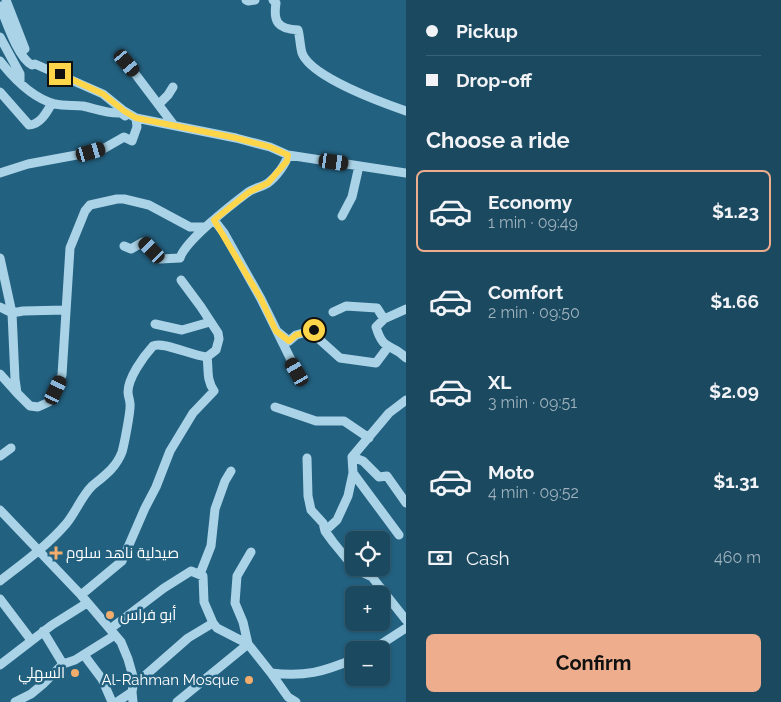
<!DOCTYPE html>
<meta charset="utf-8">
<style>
:root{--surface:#1a4960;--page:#235066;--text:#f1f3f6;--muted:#9fb2bd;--line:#386175;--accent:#eead8d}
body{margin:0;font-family:Raleway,Cairo,sans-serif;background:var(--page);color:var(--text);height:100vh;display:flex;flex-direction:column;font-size:19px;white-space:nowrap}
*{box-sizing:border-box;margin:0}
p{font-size:16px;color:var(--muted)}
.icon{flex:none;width:28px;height:28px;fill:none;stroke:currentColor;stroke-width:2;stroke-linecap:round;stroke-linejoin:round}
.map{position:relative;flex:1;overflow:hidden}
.panel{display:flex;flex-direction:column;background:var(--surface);width:375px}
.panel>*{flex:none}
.top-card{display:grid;align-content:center;height:110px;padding:0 20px;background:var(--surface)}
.controls{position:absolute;left:345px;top:531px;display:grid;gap:10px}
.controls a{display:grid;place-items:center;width:45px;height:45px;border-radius:8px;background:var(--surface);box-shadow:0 1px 4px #0004,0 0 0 1px var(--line);font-size:25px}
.end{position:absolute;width:22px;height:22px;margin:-11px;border:6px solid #ffd54a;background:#111;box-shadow:0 0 0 2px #111}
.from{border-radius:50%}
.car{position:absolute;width:15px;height:30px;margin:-15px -8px;border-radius:6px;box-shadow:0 0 4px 1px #0007;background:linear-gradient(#222 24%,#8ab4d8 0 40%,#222 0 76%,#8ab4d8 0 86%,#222 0)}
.top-card b{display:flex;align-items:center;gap:18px;height:48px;font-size:19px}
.top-card b+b{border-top:1px solid var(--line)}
.top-card i{width:12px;height:12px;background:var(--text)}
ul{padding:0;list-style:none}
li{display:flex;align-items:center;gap:15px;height:82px;margin:0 10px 8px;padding:0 10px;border:2px solid transparent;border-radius:8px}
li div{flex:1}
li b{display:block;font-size:19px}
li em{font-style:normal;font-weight:700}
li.selected{border-color:var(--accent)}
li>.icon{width:45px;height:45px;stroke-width:1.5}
h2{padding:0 20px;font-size:22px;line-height:60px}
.pay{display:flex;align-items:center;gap:12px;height:55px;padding:0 20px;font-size:19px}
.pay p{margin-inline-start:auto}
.cta{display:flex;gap:10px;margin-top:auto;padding:10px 20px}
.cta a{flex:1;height:58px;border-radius:8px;background:var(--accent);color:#111;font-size:20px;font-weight:700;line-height:58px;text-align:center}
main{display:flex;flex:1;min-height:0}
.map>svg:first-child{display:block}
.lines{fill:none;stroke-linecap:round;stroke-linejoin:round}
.minor{stroke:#aad3e7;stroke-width:9}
.route{stroke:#ffd54a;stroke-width:6}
.poi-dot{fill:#f2ad6d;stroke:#236180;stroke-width:2}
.labels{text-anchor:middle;stroke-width:5;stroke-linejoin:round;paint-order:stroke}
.poi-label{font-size:15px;fill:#fff;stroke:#236180;text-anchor:start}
</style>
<main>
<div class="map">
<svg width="406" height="702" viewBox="0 0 406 702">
<rect width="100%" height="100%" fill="#236180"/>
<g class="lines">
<path class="minor" d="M6,0L25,49
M246,0L248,1L255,0
M273,0L276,3C273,22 278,29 298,30C300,37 300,46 302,53C311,77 383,103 406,111
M0,6C6,21 18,58 32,65L35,64L103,94L124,111L136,118L236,138L270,147L288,155L406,173
M0,37L20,74V82
M0,61C14,79 32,98 55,104C64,106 74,105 83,106C96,109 108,114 121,113L125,116
M127,63L173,124
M0,92L29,125C40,125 47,112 52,103
M159,104L168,95L173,87
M0,173L28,164L82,154L103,149L124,137L132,141L137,127L136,118
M342,216L352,197L359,166
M214,220L224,233L261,299L297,372
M124,246L131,249L143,242L160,259L180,258C185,241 231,205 247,193C253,188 262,187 268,183C276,177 286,164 288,155
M0,258L12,313L15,379L17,393L30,406L38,407L49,402L62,375L70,248L85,211L90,205L117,199H124L149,205L190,227H205
M0,307L12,313L23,311L65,310
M333,312L346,306L377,308L384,319L406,309
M384,319L376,327C384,353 391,342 406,358
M155,324L182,330L210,322
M278,332L289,341L296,335L314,330L320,340L340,358L376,363L388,347
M0,374L17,393
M275,407L316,421H344L369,438
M0,456L11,448
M352,457L363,461L379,477L387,476L406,503
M307,458L308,496L311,510L323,523L325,531L333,542L355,569L372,577L406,620
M353,473L399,535
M0,510L81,595L121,642L128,659L134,680L132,692L133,702
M325,531L337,520L348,496L353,473L352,457L389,413L406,400
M200,574L211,546L215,509L225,481L231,471
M0,581C23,563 47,546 66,524C76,512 81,497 92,486C104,476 116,468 122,452C124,445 131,410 130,404C130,400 128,396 128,392C128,378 143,357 153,346C162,341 193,356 207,357L216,350L219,339L218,333L201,307L181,280
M81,595L122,561L145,508L156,487L170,451L193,413L214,391C206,379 209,370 207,357
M0,599L31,640
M110,629L164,588L191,571L203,576L204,602L213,623
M43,631L63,664
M248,644L243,622L235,603L237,576L251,552
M372,650L406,628
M84,655L102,679L112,702
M0,665L52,625L87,603
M271,673L288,697L296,702
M134,680H140L188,638L213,623L217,628L248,644
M15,702L31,694L43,684L63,664L75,660L115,635
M117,702L132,692
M177,702L248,644L271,673C305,677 323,672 354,659"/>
</g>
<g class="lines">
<path class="route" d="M60,74L103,94L124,111L136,118L236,138L270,147L288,155L287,161L268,183L249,192L214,220L261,299L276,331L289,341L296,335L314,330"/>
</g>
<g class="poi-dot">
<path d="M53.5 545.5h5v5h5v5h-5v5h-5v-5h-5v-5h5z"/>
<circle cx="110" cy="615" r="5"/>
<circle cx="75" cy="673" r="5"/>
<circle cx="249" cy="680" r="5"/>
</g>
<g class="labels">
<g class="poi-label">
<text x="66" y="558">صيدلية ناهد سلوم</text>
<text x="120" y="620">أبو فراس</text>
<text x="65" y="678" text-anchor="end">السهلي</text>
<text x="239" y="685" text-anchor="end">Al-Rahman Mosque</text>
</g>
</g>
</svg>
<div class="controls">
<a><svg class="icon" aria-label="locate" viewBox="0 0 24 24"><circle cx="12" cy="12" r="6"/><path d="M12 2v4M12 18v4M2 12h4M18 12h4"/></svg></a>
<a>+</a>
<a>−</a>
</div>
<i class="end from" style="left:314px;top:330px"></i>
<i class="end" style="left:60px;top:74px"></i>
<i class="car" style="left:127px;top:63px;rotate:140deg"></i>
<i class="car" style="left:91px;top:152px;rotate:74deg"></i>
<i class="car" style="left:334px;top:162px;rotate:98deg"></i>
<i class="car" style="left:152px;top:250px;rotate:316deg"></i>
<i class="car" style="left:297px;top:372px;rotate:330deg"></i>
<i class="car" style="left:56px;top:390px;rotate:25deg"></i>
</div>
<section class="panel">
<div class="top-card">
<b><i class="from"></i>Pickup</b>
<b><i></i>Drop-off</b>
</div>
<h2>Choose a ride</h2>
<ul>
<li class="selected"><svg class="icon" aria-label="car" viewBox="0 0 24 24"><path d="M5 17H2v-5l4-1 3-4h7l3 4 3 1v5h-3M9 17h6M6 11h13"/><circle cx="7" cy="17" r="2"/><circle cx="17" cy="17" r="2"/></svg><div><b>Economy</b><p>1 min · 09:49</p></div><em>$1.23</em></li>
<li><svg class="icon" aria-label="car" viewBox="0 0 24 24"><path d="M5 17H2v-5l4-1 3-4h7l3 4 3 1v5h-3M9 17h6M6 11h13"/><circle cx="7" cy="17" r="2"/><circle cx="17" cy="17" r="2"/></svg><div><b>Comfort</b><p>2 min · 09:50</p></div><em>$1.66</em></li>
<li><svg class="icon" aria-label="car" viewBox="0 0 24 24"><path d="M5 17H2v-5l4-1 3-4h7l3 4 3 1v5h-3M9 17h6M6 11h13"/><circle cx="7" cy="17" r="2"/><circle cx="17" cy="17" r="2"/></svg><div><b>XL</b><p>3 min · 09:51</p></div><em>$2.09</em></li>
<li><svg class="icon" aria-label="car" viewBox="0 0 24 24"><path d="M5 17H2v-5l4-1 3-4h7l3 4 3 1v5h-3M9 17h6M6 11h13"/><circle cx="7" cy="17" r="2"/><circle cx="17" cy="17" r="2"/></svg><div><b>Moto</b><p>4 min · 09:52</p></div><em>$1.31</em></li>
</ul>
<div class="pay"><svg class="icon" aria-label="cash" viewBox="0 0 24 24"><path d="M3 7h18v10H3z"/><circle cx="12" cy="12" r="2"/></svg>Cash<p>460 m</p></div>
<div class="cta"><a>Confirm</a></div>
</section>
</main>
